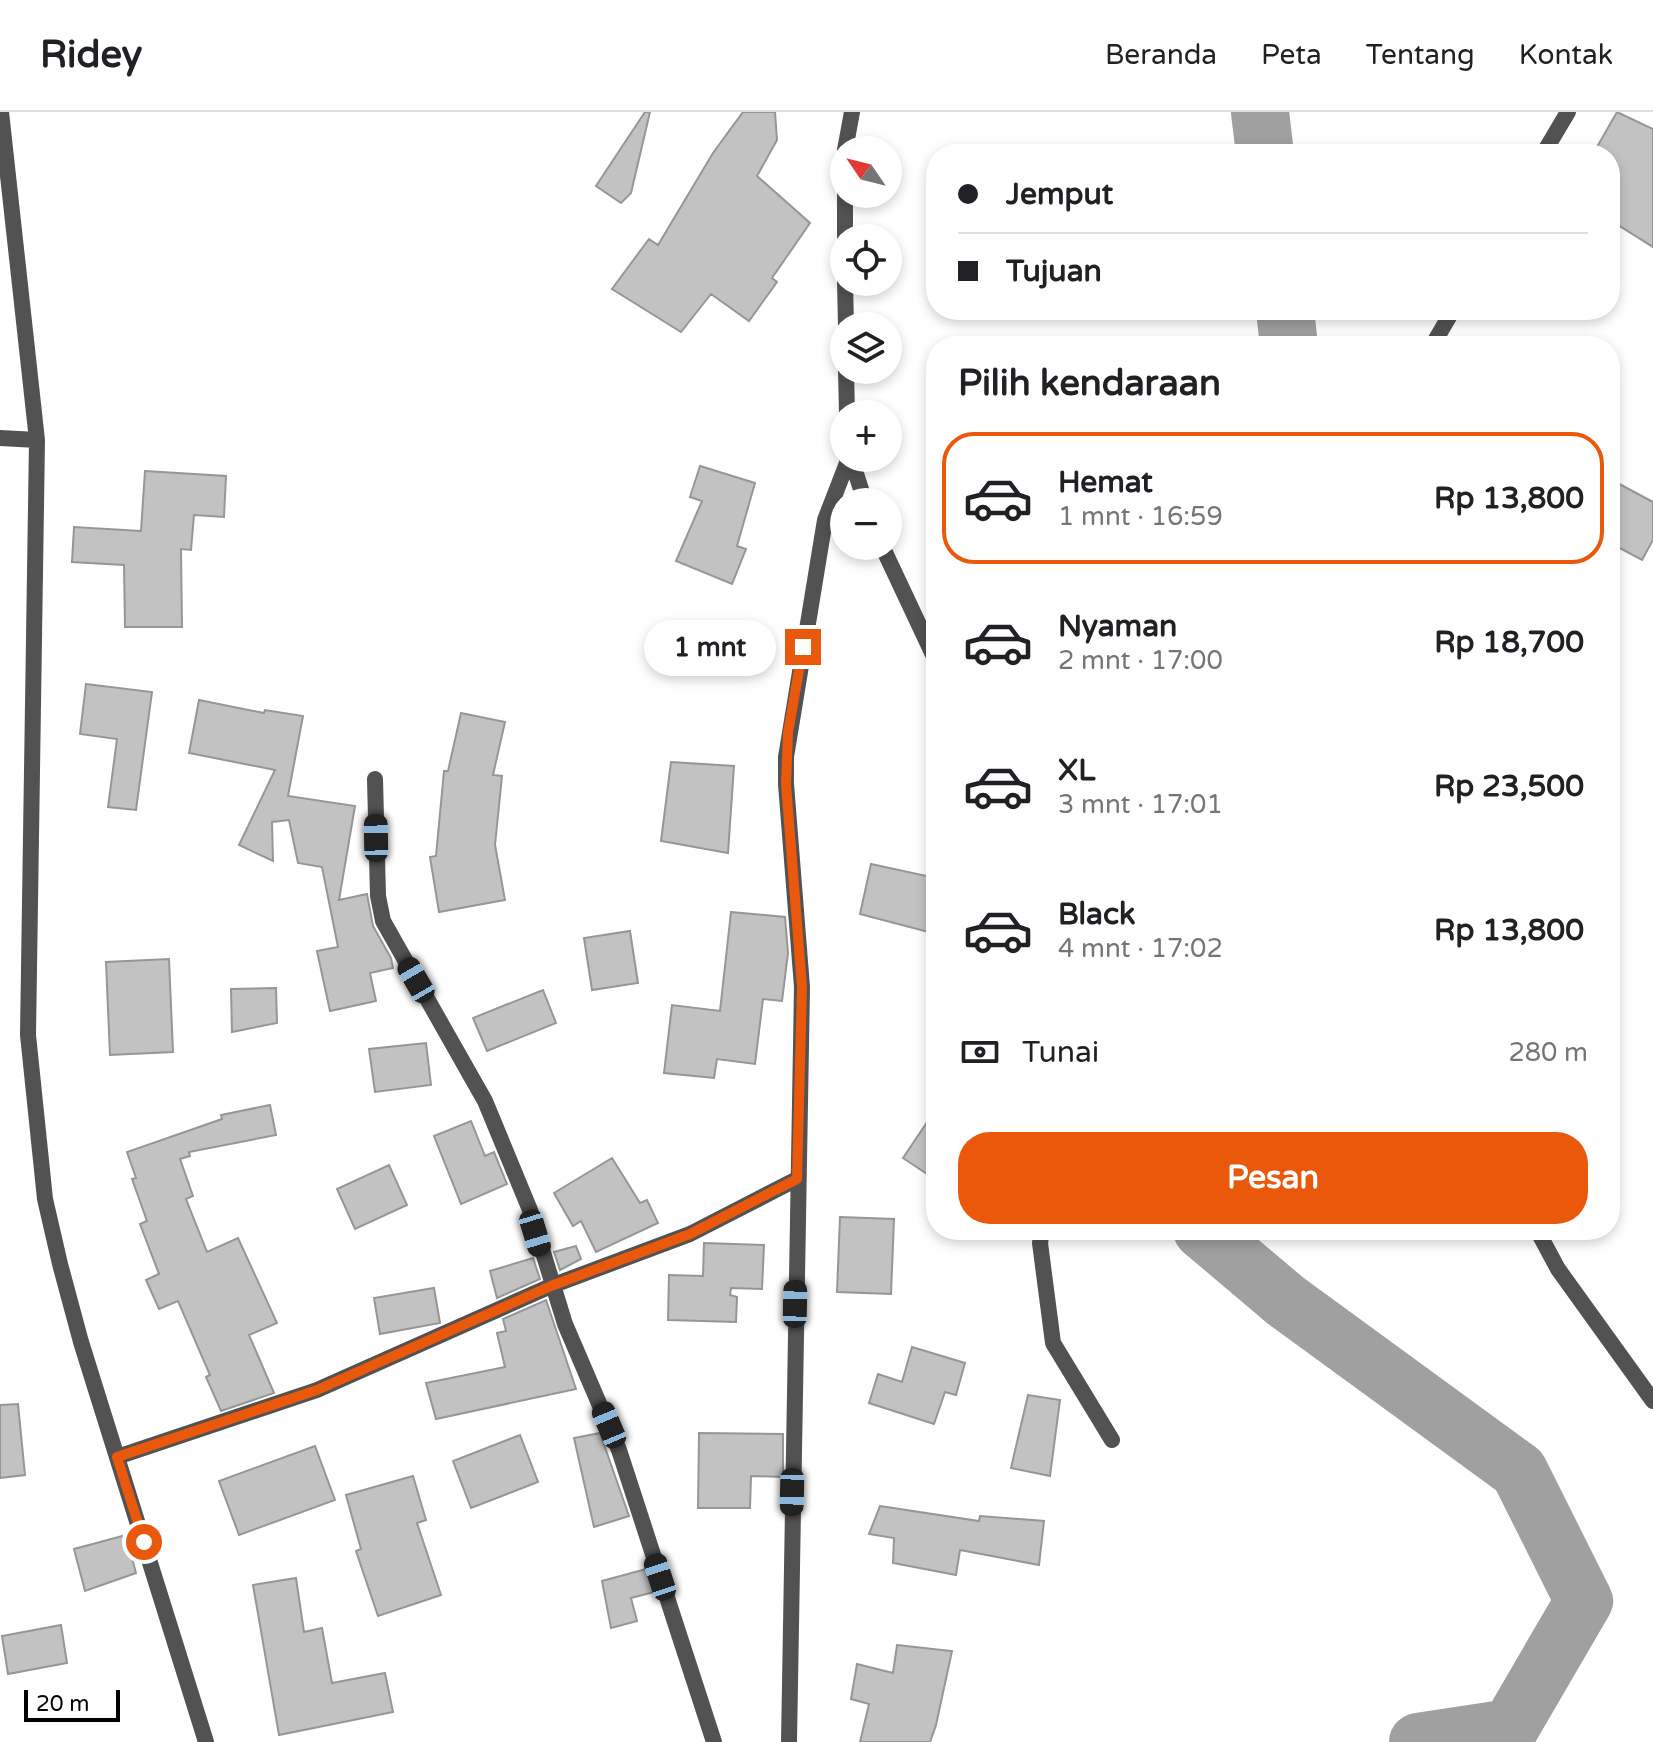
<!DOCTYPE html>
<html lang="id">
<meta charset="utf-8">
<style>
:root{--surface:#fff;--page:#f2f2f2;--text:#202124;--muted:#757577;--line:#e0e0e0;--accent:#ea580c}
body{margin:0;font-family:"Varela Round",sans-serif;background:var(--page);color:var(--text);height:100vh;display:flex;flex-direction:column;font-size:30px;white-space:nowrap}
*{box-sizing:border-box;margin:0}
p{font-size:26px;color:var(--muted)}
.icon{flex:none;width:44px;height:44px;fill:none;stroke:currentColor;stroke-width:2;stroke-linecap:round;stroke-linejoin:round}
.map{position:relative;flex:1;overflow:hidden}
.panel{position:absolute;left:926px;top:224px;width:694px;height:904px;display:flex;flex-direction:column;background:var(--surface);border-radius:32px;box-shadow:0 4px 12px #0003}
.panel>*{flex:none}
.top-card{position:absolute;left:926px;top:32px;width:694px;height:176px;border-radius:32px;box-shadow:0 4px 12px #0003;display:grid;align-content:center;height:176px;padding:0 32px;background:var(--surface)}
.needle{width:52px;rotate:305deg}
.controls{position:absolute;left:830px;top:24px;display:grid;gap:16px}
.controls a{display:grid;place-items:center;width:72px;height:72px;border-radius:50%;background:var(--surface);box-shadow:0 4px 12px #0003;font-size:40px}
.scale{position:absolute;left:24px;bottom:20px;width:96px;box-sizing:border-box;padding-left:8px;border:4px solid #000;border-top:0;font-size:22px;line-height:28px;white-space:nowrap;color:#000;-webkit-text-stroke:6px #fff;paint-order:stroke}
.end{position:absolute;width:36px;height:36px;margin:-18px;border:10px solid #ea580c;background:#fff;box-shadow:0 0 0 4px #fff}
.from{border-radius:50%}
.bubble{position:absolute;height:56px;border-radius:28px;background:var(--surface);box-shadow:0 4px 12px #0003;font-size:26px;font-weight:700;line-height:56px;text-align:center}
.car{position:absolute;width:24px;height:48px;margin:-24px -12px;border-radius:10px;box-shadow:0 0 6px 2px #0007;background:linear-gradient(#222 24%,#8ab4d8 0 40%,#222 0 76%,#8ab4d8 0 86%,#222 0)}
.top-card b{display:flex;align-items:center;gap:28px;height:76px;font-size:30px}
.top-card b+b{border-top:2px solid var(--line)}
.top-card i{width:20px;height:20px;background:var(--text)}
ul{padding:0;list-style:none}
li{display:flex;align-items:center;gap:24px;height:132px;margin:0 16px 12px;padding:0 16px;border:4px solid transparent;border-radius:32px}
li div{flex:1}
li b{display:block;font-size:30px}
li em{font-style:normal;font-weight:700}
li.active{border-color:var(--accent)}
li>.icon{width:72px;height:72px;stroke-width:1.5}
h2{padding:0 32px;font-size:36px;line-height:96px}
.pay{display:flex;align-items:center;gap:20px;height:88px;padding:0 32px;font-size:30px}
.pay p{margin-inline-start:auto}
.action{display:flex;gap:16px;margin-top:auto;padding:16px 32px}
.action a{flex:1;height:92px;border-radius:32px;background:var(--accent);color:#fff;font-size:32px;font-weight:700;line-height:92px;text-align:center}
header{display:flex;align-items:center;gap:48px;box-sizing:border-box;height:112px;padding:0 40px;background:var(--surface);border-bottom:2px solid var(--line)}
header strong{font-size:38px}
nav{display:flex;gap:44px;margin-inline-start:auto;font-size:28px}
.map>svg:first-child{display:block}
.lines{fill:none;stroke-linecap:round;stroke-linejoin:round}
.river{stroke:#a0a0a0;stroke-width:58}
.building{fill:#c2c2c2;stroke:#969696;stroke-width:2}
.street{stroke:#525252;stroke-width:16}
.route{stroke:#ea580c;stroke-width:10}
</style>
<header>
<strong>Ridey</strong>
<nav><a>Beranda</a><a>Peta</a><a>Tentang</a><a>Kontak</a></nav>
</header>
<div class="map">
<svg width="1653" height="1630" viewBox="0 0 1653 1630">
<rect width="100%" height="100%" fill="#fff"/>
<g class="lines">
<path class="river" d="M1260,0L1265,42
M1285,198L1289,234
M1202,1118L1286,1189L1519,1359L1584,1489L1510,1616L1418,1630"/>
</g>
<path class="building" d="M645,0H650L631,81L621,91L596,74Z
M743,0H775L777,28L757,64L810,111L772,166L777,170L749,209L711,182L681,220L612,177L649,127L658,133L713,41Z
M1617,0L1653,17V135L1610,108V42H1593Z
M700,354L755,371L737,434L746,437L732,472L676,449L702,389L690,385Z
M145,359L226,364L224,405L194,403L191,438L181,437L182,515H125L124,453L72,450L74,415L141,419Z
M1610,367L1653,390V428L1642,448L1610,431Z
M86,572L152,580L136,698L108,695L117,627L80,622Z
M199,588L264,601L265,598L303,604L288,684L355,694L339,788L367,782L373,814L391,846L393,856L370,861L376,889L330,899L317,839L338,835L322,755L298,751L289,708L272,710L273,749L239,733L275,658L189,641Z
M461,601L505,610L493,663L502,664L495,733L505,788L439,800L430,745L436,744L444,659H448Z
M671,650L734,654L728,741L661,729Z
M871,752L936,766V822L860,802Z
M731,800L785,805L788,841L782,889L763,887L755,952L717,947L714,966L664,961L672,893L720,899Z
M630,819L638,871L592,878L584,826Z
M169,847L173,940L110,943L106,850Z
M276,876L277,911L232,920L231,877Z
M543,878L556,911L487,939L473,906Z
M426,931L431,973L375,980L369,937Z
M270,993L276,1023L189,1040L190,1044L180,1047L193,1084L186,1087L207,1140L238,1126L277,1211L249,1223L274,1281L221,1299L206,1265L210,1263L178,1189L159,1197L146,1168L159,1162L140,1112L147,1109L132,1067L136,1066L127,1040L222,1007L221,1003Z
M936,997V1068L903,1046Z
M471,1009L485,1044L494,1040L507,1072L461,1092L434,1024Z
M612,1046L640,1091L647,1088L658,1111L596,1140L581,1109L573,1114L554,1081Z
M389,1053L407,1093L355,1117L337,1077Z
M840,1105L894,1107L891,1182L837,1180Z
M704,1131L764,1133L762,1177L731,1176L730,1183L737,1185L736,1210L668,1208L669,1163L703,1164Z
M576,1134L581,1147L560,1158L554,1140Z
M533,1146L540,1167L497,1186L490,1159Z
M434,1176L440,1211L380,1222L374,1186Z
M546,1188L576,1277L436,1307L426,1271L505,1255L497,1221L506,1219L503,1207Z
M912,1235L965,1251L956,1283L945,1280L934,1312L869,1291L878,1262L902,1270Z
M1028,1283L1060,1288L1050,1364L1011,1356Z
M18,1292L25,1363L0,1366V1293Z
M600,1321L629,1404L594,1415L574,1326Z
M699,1321L783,1322V1365L751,1364L750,1396H698Z
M520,1323L538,1370L471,1396L453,1349Z
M315,1334L335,1388L239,1423L219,1369Z
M413,1364L426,1408L417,1411L441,1483L378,1504L356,1439L361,1437L346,1383Z
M880,1394L979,1409L980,1404L1044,1409L1039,1453L960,1438L956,1463L893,1451L894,1426L869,1422Z
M126,1423L136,1461L85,1479L74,1437Z
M646,1457L654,1480L631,1486L637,1509L611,1516L602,1469Z
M296,1466L304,1520L322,1516L332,1571L385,1561L393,1600L279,1623L253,1473Z
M61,1513L67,1551L8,1562L2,1524Z
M897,1533L952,1539L936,1613L930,1630H860L869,1592L851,1587L857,1552L893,1561Z"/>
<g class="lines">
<path class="street" d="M1,0L37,328L28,923L45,1087L60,1152L81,1230L206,1630
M845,38L852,0
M1543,42L1568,0
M845,82V126
M845,170L846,214
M1432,234L1453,198
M846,258L847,302
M0,326L37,328
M851,346L865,390
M882,434L936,549
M375,667L378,784L383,809L485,989L530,1098L565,1212L619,1338L714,1630
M1042,1118L1040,1131L1053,1231L1112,1328
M1537,1118L1558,1157L1653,1289
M117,1345L317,1278L551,1174L690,1122L797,1067
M789,1630L802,875L786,672V645L825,408L849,346"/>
</g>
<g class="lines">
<path class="route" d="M144,1430L117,1345L317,1278L551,1174L690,1122L797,1067L802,875L786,672L788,621L803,535"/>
</g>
</svg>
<div class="controls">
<a><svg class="needle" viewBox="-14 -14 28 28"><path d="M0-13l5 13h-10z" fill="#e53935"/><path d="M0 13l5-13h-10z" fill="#757577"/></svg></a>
<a><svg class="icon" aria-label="locate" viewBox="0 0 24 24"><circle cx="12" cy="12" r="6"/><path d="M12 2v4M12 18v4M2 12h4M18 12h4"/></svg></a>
<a><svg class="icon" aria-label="layers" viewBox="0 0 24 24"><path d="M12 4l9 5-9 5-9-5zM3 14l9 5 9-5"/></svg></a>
<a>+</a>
<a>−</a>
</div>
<div class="scale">20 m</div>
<i class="end from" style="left:144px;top:1430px"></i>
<i class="end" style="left:803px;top:535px"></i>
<div class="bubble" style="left:644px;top:508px;width:132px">1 mnt</div>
<i class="car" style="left:376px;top:726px;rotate:359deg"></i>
<i class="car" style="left:416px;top:868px;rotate:330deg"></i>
<i class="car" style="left:535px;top:1121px;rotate:163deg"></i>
<i class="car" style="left:795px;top:1192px;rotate:1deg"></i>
<i class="car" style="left:609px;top:1313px;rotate:337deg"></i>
<i class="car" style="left:792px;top:1380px;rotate:181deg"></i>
<i class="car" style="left:660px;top:1465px;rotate:342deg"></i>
<div class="top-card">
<b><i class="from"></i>Jemput</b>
<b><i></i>Tujuan</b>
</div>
<section class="panel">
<h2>Pilih kendaraan</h2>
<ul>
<li class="active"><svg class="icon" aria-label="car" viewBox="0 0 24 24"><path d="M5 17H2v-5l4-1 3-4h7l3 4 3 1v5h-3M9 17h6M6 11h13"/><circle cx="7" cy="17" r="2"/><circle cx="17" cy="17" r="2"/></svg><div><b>Hemat</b><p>1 mnt · 16:59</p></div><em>Rp 13,800</em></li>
<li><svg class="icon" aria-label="car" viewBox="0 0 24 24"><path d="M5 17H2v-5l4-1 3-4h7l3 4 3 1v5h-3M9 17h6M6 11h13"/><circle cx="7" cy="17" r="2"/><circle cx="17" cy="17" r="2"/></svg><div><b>Nyaman</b><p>2 mnt · 17:00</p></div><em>Rp 18,700</em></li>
<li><svg class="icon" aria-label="car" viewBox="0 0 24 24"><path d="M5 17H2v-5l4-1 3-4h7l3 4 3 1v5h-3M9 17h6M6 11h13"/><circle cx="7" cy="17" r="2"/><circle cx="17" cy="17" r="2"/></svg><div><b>XL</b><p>3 mnt · 17:01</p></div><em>Rp 23,500</em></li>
<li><svg class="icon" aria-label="car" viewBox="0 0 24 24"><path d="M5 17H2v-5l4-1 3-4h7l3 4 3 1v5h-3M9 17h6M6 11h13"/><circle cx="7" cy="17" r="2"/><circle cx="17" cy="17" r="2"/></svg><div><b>Black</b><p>4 mnt · 17:02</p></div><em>Rp 13,800</em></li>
</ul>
<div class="pay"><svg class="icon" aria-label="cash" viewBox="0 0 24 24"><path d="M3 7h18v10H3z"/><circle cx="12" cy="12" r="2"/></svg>Tunai<p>280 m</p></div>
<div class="action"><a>Pesan</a></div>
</section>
</div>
